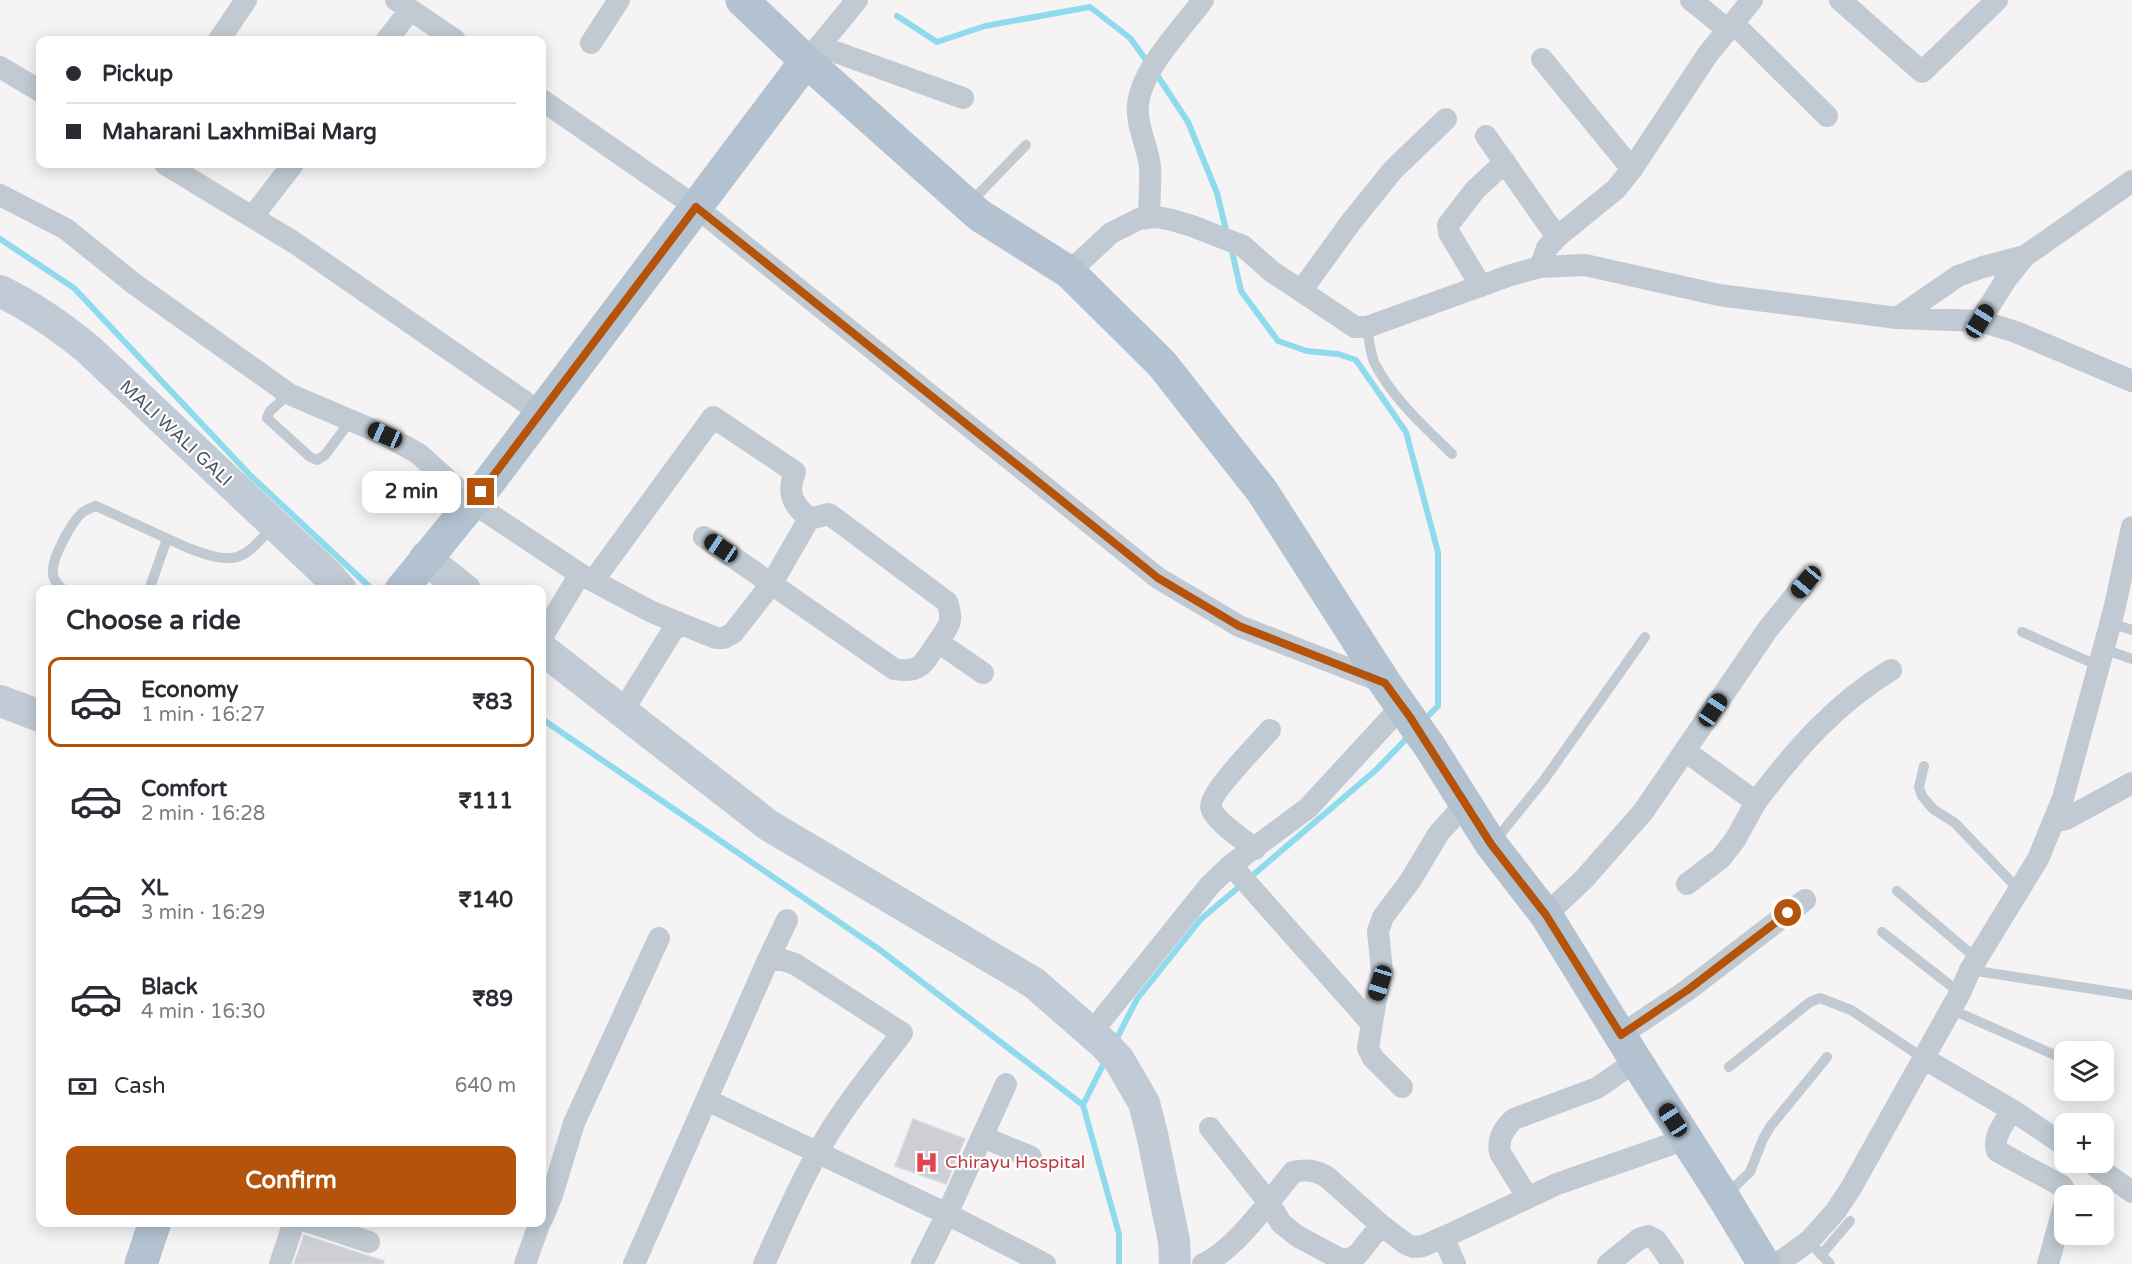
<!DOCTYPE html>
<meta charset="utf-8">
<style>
:root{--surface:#fff;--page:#f2f2f3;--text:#2b2b33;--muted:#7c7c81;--line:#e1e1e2;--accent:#b45309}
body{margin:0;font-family:"Varela Round",sans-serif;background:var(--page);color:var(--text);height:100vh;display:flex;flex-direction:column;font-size:22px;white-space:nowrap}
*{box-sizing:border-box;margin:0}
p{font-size:20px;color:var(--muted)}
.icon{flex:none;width:33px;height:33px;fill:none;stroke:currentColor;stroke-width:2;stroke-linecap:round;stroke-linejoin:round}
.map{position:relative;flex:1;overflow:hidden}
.side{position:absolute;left:36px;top:585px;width:510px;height:642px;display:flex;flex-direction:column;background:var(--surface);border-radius:12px;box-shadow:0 3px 15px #0003}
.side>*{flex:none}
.top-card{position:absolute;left:36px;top:36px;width:510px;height:132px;border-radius:12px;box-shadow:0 3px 15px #0003;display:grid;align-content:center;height:132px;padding:0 30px;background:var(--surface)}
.buttons{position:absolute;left:2054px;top:1041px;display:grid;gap:12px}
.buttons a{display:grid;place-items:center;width:60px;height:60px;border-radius:12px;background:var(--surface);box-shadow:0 3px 15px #0003;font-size:30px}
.end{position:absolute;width:27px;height:27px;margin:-14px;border:8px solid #b45309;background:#fff;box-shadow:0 0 0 3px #fff}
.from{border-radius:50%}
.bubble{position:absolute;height:42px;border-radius:12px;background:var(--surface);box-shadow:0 3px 15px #0003;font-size:20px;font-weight:800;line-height:42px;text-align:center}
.car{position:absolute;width:18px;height:36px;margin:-18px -9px;border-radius:8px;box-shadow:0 0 4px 2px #0007;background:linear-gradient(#222 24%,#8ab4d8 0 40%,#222 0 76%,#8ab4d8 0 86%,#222 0)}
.top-card b{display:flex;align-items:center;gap:21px;height:57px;font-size:22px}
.top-card b+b{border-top:2px solid var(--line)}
.top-card i{width:15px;height:15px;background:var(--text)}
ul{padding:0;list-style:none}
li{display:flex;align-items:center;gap:18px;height:90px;margin:0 12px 9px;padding:0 18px;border:3px solid transparent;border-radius:12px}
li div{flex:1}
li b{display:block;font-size:22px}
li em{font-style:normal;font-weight:800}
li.current{border-color:var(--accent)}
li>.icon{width:54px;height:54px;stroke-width:1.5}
h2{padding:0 30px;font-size:27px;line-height:72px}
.pay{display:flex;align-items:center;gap:15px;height:66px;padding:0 30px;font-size:22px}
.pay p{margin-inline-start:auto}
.action{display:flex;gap:12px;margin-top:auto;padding:12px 30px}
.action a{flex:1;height:69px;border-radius:12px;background:var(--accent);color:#fff;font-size:24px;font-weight:800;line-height:69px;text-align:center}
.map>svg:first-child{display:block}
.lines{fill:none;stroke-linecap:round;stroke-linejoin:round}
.stream{stroke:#90daee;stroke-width:6}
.building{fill:#cdcfd5;stroke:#d7d9de;stroke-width:1.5}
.lane{stroke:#c1cad2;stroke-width:10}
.street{stroke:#c1cad2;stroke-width:22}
.secondary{stroke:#c1cbd6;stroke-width:32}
.primary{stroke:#b3c2d1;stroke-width:33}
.route{stroke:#b45309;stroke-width:8}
.labels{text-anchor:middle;stroke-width:4.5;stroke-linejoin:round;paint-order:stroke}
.street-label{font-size:18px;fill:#4a5661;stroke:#fff}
.health-label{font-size:18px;fill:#be3a42;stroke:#fff;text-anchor:start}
</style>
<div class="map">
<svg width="2132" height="1264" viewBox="0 0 2132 1264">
<rect width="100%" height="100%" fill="#f5f3f3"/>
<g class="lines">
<path class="stream" d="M897,16L937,42L985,26L1090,7L1130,38L1149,64
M1155,72L1188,122L1217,193L1227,234
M0,239L74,288L250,475L373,590
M1231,247L1241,291L1278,341L1307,351L1338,354L1356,360L1406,432L1438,552V706L1423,721
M542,719L880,950L1083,1105L1119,1234V1264
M1253,875L1376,770L1410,735
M1115,1042L1137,999L1201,919L1239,887
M1083,1105L1106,1059"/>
</g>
<path class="building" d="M913,1119L965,1139L946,1184L895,1166Z
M304,1235L384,1261L383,1264H294Z"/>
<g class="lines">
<path class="lane" d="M970,203L1026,145
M1367,327C1369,339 1370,354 1375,364C1393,399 1425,427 1452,454
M289,394L270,411L267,418L310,457L317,460L325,455L351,420
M64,590C57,585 52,579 53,570C53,556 72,521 83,512C87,509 91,508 96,506L188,548C234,565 241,563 272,527
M149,590L167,539
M2111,623L2132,630
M2022,632L2099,666
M2104,649L2132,659
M1924,766L1919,787L1922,796L1933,809L1955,823L2019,890
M1494,842L1544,780L1645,637
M1897,891L1977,959
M1882,932L1960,993
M1970,970L2132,995
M1950,1009L2064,1059
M1729,1067L1810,1002L1820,998L1851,1010L1923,1058
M1726,1195L1750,1172L1763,1139L1770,1127L1827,1057
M1817,1250L1830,1264
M1821,1255L1850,1221"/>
<path class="street" d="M396,0L455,40
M1691,0L1728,30
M1840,0L1922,72L1997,0
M1733,23L1827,116
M219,40L246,0
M387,40L410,10
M591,43L619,0
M819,46L963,98
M811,56L857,0
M1542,59L1632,169
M0,67L40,91
M542,100L696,207L1158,578L1239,626L1385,683
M1486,136L1557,237
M165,164L295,243L541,413
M0,195L66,229L133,283L289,394L385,435L419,454L473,503L580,574L652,612L716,638H724L733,633L772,583L809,519C793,503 786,495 795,472L713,417L593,581
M253,216L293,164
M1149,218C1149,202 1151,184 1150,167C1148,146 1136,127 1138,104C1142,68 1182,29 1203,0
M1540,267L1547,248L1557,237L1616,189L1632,169L1708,54L1752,0
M1069,272L1111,233L1139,219L1157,217L1172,220L1192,226L1243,246L1271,271L1355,327H1367L1511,275L1540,267L1585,265L1719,295L1897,318L1980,321L2016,332L2132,381
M1481,286L1449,233L1448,225L1475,190L1505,162
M1301,291L1351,222L1393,170L1446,119
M1897,318L1958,276L1983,267L2025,256
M1980,321L2007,278L2025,256L2132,181
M809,519L829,514L947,602C954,621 949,626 938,642
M704,537L894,669C922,674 923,663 938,642L983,673
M542,637L580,574
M622,712L678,622
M1685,751L1756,802C1794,751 1836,703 1891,670
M2053,822L2066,819L2132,783
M1255,849C1244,840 1213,820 1211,807C1209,793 1259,743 1270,730
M1231,865L1371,1023
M1687,884L1721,858L1735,840L1756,802
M1546,915L1584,879L1643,812L1768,629L1806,582
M768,960L787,920
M1091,1033L1210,885L1231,865L1308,808L1402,706
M1621,1035L1689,989L1805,900
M1923,1058L2012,1110L2064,1145
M1402,1087L1373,1058L1368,1048L1376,998L1380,983L1382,971L1378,931L1383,917L1410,881L1439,833L1466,803
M707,1100L947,1214L1006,1084
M2012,1110C2005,1122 1992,1137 1997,1151L2062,1186L2067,1196
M1210,1128L1269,1203L1281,1223L1297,1236L1340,1259H1350L1358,1254L1381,1225
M983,1137L1031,1157
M2090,1162L2132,1192
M1528,1198L1500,1153C1497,1139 1504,1128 1514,1119L1597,1088L1636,1061
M542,1219L552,1195L574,1123L659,938
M309,1222L369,1242
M1443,1237L1455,1264
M280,1264L294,1222
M525,1264L540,1222
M634,1264L768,960H783L795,964L902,1033C877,1066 851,1097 829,1133C804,1174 784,1220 764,1264
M922,1264L947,1214L1045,1264
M1203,1264C1234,1251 1271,1199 1293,1172C1306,1169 1315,1170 1327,1177L1381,1225L1406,1244L1413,1247L1423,1246L1455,1232L1557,1184L1686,1139
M1608,1264L1639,1239L1648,1236L1656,1240L1673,1264
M1777,1264L1809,1241L1835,1212L1851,1188L1960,993L1970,970L2038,859L2063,798L2114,610L2132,527
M2048,1264L2064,1206"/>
<path class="secondary" d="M0,291C33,307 60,326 88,349L328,575L341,590
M425,558L465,590
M542,649L768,825L1034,983L1104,1044L1119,1060L1144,1103L1152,1134L1174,1241L1175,1264
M0,701L40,716"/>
<path class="primary" d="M742,0L806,61L979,215L1069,272L1162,364L1202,415L1262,491L1385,683L1430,747L1491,844L1546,915L1636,1061L1724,1198L1764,1264
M401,590L489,482L806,61
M141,1264L155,1222"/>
</g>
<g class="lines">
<path class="route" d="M481,492L696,207L1158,578L1239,626L1385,683L1410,717L1491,844L1546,915L1621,1035L1689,989L1788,913"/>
</g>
<defs>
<symbol id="hospital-bare" viewBox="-9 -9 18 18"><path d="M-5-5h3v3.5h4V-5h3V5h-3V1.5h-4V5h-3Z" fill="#e0444e" stroke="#fff" stroke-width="2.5" paint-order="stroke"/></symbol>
</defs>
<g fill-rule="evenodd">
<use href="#hospital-bare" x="910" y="1146" width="33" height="33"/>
</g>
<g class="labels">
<g class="street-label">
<text transform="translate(176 433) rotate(43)" y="6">MALI WALI GALI</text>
</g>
<g class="health-label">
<text x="945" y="1168">Chirayu Hospital</text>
</g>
</g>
</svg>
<div class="buttons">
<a><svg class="icon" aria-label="layers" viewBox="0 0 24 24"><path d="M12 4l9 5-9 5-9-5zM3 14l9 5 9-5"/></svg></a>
<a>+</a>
<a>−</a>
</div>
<i class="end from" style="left:1788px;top:913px"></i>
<i class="end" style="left:481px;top:492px"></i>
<div class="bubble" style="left:362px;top:471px;width:99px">2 min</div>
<i class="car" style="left:1980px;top:321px;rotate:32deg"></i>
<i class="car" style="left:385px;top:435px;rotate:294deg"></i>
<i class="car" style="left:721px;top:548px;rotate:304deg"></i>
<i class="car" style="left:1806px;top:582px;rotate:220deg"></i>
<i class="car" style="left:1713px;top:710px;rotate:34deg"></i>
<i class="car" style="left:1380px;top:983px;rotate:197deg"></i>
<i class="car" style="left:1673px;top:1120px;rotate:327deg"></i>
<div class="top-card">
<b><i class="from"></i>Pickup</b>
<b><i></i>Maharani LaxhmiBai Marg</b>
</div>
<section class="side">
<h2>Choose a ride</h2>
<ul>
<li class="current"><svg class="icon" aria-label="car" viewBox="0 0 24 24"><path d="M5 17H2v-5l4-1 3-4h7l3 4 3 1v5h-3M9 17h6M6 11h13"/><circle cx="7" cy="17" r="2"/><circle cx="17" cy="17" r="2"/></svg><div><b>Economy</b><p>1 min · 16:27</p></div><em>₹83</em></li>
<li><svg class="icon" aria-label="car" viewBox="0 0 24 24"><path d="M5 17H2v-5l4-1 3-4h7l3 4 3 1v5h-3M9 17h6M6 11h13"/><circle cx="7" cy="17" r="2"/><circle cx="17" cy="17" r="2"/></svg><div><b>Comfort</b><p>2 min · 16:28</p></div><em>₹111</em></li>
<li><svg class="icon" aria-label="car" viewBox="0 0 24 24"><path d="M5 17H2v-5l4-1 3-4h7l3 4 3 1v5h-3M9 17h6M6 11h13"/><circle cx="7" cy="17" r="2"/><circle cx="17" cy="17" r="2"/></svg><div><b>XL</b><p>3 min · 16:29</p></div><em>₹140</em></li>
<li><svg class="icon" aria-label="car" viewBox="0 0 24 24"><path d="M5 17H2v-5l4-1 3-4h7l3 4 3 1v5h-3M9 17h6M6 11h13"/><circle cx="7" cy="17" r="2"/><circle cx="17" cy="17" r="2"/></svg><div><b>Black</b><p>4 min · 16:30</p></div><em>₹89</em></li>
</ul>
<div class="pay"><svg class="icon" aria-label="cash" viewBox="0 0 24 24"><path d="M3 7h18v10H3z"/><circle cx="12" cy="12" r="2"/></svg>Cash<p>640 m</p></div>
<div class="action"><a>Confirm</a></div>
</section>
</div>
